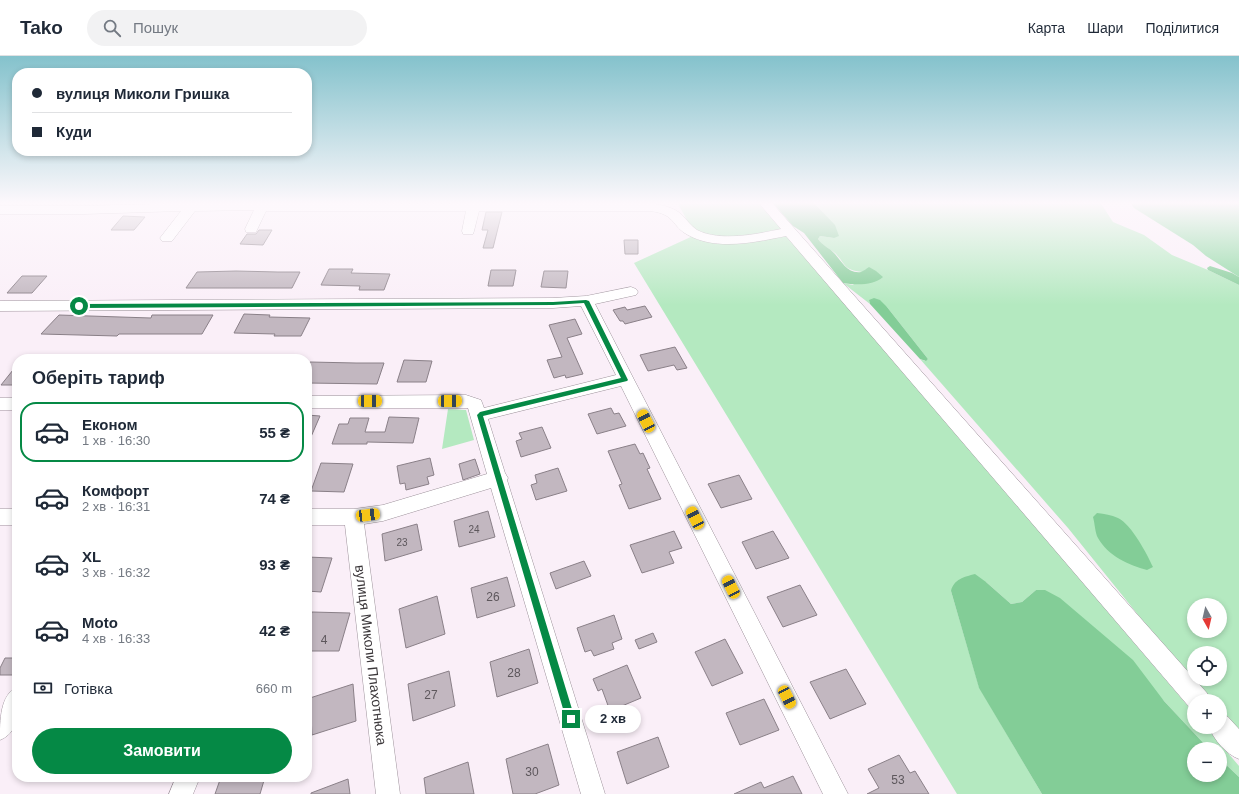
<!DOCTYPE html>
<html lang="uk">
<meta charset="utf-8">
<style>
:root{--surface:#fff;--page:#f2f2f3;--text:#1f2937;--muted:#747a83;--line:#e0e1e3;--accent:#058945}
body{margin:0;font-family:Helvetica,sans-serif;background:var(--page);color:var(--text);height:100vh;display:flex;flex-direction:column;font-size:15px;white-space:nowrap}
*{box-sizing:border-box;margin:0}
p{font-size:13px;color:var(--muted)}
.icon{flex:none;width:22px;height:22px;fill:none;stroke:currentColor;stroke-width:2;stroke-linecap:round;stroke-linejoin:round}
.map{position:relative;flex:1;overflow:hidden}
.drawer{position:absolute;left:12px;top:298px;width:300px;height:428px;display:flex;flex-direction:column;background:var(--surface);border-radius:16px;box-shadow:0 2px 6px #0003}
.drawer>*{flex:none}
.guide{position:absolute;left:12px;top:12px;width:300px;height:88px;border-radius:16px;box-shadow:0 2px 6px #0003;display:grid;align-content:center;height:88px;padding:0 20px;background:var(--surface)}
.needle{width:26px;rotate:172deg}
.tools{position:absolute;left:1187px;top:542px;display:grid;gap:8px}
.tools a{display:grid;place-items:center;width:40px;height:40px;border-radius:50%;background:var(--surface);box-shadow:0 2px 6px #0003;font-size:20px}
.end{position:absolute;width:18px;height:18px;margin:-9px;border:5px solid #058945;background:#fff;box-shadow:0 0 0 2px #fff}
.from{border-radius:50%}
.bubble{position:absolute;height:28px;border-radius:14px;background:var(--surface);box-shadow:0 2px 6px #0003;font-size:13px;font-weight:800;line-height:28px;text-align:center}
.car{position:absolute;width:12px;height:24px;margin:-12px -6px;border-radius:5px;box-shadow:0 0 3px 1px #0007;background:linear-gradient(#f5c518 24%,#345 0 40%,#f5c518 0 76%,#345 0 86%,#f5c518 0)}
.guide b{display:flex;align-items:center;gap:14px;height:38px;font-size:15px}
.guide b+b{border-top:1px solid var(--line)}
.guide i{width:10px;height:10px;background:var(--text)}
ul{padding:0;list-style:none}
li{display:flex;align-items:center;gap:12px;height:60px;margin:0 8px 6px;padding:0 12px;border:2px solid transparent;border-radius:16px}
li div{flex:1}
li b{display:block;font-size:15px}
li em{font-style:normal;font-weight:800}
li.selected{border-color:var(--accent)}
li>.icon{width:36px;height:36px;stroke-width:1.5}
h2{padding:0 20px;font-size:18px;line-height:48px}
.pay{display:flex;align-items:center;gap:10px;height:44px;padding:0 20px;font-size:15px}
.pay p{margin-inline-start:auto}
.primary-button{display:flex;gap:8px;margin-top:auto;padding:8px 20px}
.primary-button a{flex:1;height:46px;border-radius:24px;background:var(--accent);color:#fff;font-size:16px;font-weight:800;line-height:46px;text-align:center}
header{display:flex;align-items:center;gap:24px;box-sizing:border-box;height:56px;padding:0 20px;background:var(--surface);border-bottom:1px solid var(--line)}
header strong{font-size:19px}
nav{display:flex;gap:22px;margin-inline-start:auto;font-size:14px}
.search{width:280px;height:36px;background:var(--page);display:flex;align-items:center;gap:10px;box-sizing:border-box;padding:0 14px;border-radius:22px;color:var(--muted);font-size:15px}
.map>svg:first-child{display:block}
.green{fill:#b4e9c0;fill-rule:evenodd}
.forest{fill:#83cd97}
.water{fill:#8ed8a2}
.building{fill:#c2b7c0;stroke:#8a8088}
.lines{fill:none;stroke-linecap:round;stroke-linejoin:round}
.minor-casing{stroke:#9d929b;stroke-width:1}
.minor{fill:#fff;fill-rule:evenodd}
.route{fill:#058945}
.labels{text-anchor:middle;stroke-width:3.5;stroke-linejoin:round;paint-order:stroke}
.number-label{font-size:10px;fill:#5d575c}
.near-number-label{font-size:12px;fill:#5d575c}
.near-street-label{font-size:14px;fill:#3b373a;stroke:#fff}
</style>
<header>
<strong>Tako</strong>
<div class="search"><svg class="icon" aria-label="search" viewBox="0 0 24 24"><circle cx="10" cy="10" r="6"/><path d="M15 15l6 6"/></svg>Пошук</div>
<nav><a>Карта</a><a>Шари</a><a>Поділитися</a></nav>
</header>
<div class="map">
<svg width="1239" height="738" viewBox="0 0 1239 738">
<rect width="100%" height="100%" fill="#faeff8"/>
<path class="green" d="M677,146H759L1194,657V671H1206L1239,710V721L1220,703V693H1209L1164,645L1036,534L1022,546L1011,548L986,526L951,535L979,631L1042,738H957L634,207L695,179Z
M813,146H1100L1113,166L1144,179L1172,199L1208,214L1239,229V675L1220,653V645H1213L1147,570L1068,472L920,303L925,305L928,303L887,251L869,244L870,248L843,227L853,229L866,213L862,216C843,214 846,208 835,197C829,192 823,190 818,183L820,180L834,182L827,161ZM1194,549H1220V575H1194ZM1194,597H1220V623H1194Z
M448,353L466,354L474,384L442,393Z"/>
<path class="forest" d="M772,146H813L835,169L839,180L834,182L820,180L818,183C823,190 830,192 835,198C842,206 848,218 861,216C863,215 866,213 869,211L876,215L883,221C873,230 855,229 843,227L804,177L793,170Z
M1210,210L1232,217L1239,221V229L1208,214L1207,212Z
M874,242L880,244L887,251L928,303L926,305L920,303L870,248L869,244Z
M1097,457C1105,458 1111,459 1118,462C1132,469 1147,498 1153,511L1147,514C1129,509 1108,500 1098,482C1095,477 1095,468 1093,461Z
M975,518L986,526L1011,548L1022,546L1036,534H1045L1060,542L1133,604L1164,645L1209,693H1194V719H1220V703L1239,721V738H1042L979,632L951,535C954,523 964,521 975,518Z"/>
<path class="water" d="M1130,146H1239V221L1206,200L1193,189L1134,152Z"/>
<path class="building" d="M486,156H502L493,192H483L488,174H482Z
M123,160L145,161L134,174H111Z
M259,174H272L263,189L240,188L247,178H256Z
M624,184H638V198H625Z
M329,213H353L351,217L390,218L384,234H359L360,230L321,229Z
M491,214H516L513,230H488Z
M236,215L278,216H300L292,232H186L197,216Z
M544,215H568L566,232L541,231Z
M22,220H47L32,237H7Z
M645,250L652,261L625,268L623,265H620L613,254L625,251L627,254Z
M244,258L270,259L269,261L310,262L301,280H274L275,278L234,277Z
M59,259L151,262L152,259H213L202,278H119L117,280L41,278Z
M575,263L582,278L567,282L583,318L566,322L565,319L554,322L547,304L562,301L549,269Z
M675,291L687,312L677,314L674,309L648,315L640,299Z
M404,304L432,305L426,326H397Z
M310,306L356,307H384L377,328L307,327V312Z
M17,309V329H1Z
M611,352L614,358L619,357L626,370L597,378L588,358Z
M307,359L320,360L307,390Z
M389,361L419,362L413,387L367,386V388H332L339,368H348L350,362H369L365,376H385Z
M542,371L551,392L521,401L516,385L522,383L519,377Z
M635,388L640,398L643,397L650,412L647,413L661,443L629,453L619,429L622,428L608,395Z
M430,402L434,419L427,421L429,428L406,434L405,427L400,428L397,410Z
M475,403L480,418L463,424L459,408Z
M321,407L353,408L344,436L311,435Z
M558,412L567,435L536,444L531,429L537,427L535,419Z
M739,419L752,443L721,452L708,428Z
M488,455L495,481L459,491L454,465Z
M417,468L422,494L385,505L382,478Z
M674,475L682,492L669,496L674,507L642,517L630,489Z
M773,475L789,502L756,513L742,486Z
M307,501L332,502L321,536L307,535Z
M584,505L591,520L556,533L550,517Z
M507,521L515,550L477,562L471,532Z
M800,529L817,559L783,571L767,541Z
M437,540L445,578L406,592L399,553Z
M312,556L350,557L339,595H307V573Z
M614,559L622,583L612,587L614,593L594,600L591,594L585,596L577,572Z
M653,577L657,586L639,593L635,584Z
M725,583L743,617L712,630L695,596Z
M529,593L538,627L497,641L490,606Z
M5,602H17V612L13,619H0V612Z
M627,609L641,642L610,655L602,633L598,635L593,623Z
M846,613L866,648L830,663L810,626Z
M449,615L455,650L413,665L408,628Z
M353,628L356,665L312,679L310,642Z
M764,643L779,674L740,689L726,657Z
M658,681L669,711L627,728L617,696Z
M548,688L559,729L535,738H513L506,703Z
M899,699L910,717L915,715L929,738H867L879,732L868,713Z
M468,706L474,738H426L424,722Z
M793,720L802,738H734L761,726L764,732Z
M221,721H265L260,738H215Z
M348,723L350,738H311V737Z"/>
<g class="lines">
<defs>
<path id="minor" d="M223,146L333,148L650,147C661,149 674,151 682,159C687,164 691,170 697,174C720,186 757,178 781,173L758,146H771L1207,637L1210,645H1194V654L1191,653L786,180C756,186 717,195 688,179C671,170 676,158 650,155H479L474,175L473,178H463L462,175L466,155H266L256,176H246L245,173L254,154L195,155L172,185H162L160,182L181,155L84,158H0V150H84Z
M631,231L636,233L638,236L636,239L595,248L848,738H823L621,330L488,363L505,417L508,422L507,424L605,738H581L491,432L383,465L364,468L400,738H376L345,469H307V453H354L383,449L487,418L468,352H307V340L466,339L481,344L484,352L616,319L581,250L553,252L0,255V245L553,242L586,240Z
M0,342H17V354H0Z
M0,453H17V469H0Z
M17,631C17,650 22,675 0,684C0,664 0,639 17,631Z
M1220,657L1228,661L1239,673V703C1226,698 1214,684 1209,671H1220Z
M176,721H200L193,738H169Z"/>
</defs>
<use href="#minor" class="minor-casing"/>
<use href="#minor" class="minor"/>
</g>
<linearGradient id="sky" x2="0" y2="1"><stop stop-color="#84c2cc"/><stop offset="0.59" stop-color="#fdf8fc"/><stop offset="1" stop-color="#fdf8fc" stop-opacity="0"/></linearGradient>
<rect width="1239" height="249" fill="url(#sky)"/>
<path class="route" d="M586,244L589,245L628,324L627,325L483,360L575,663L574,666L571,667L568,666L566,663L477,359L480,356L621,322L584,247L553,249L79,252L76,250L79,248L553,246Z"/>
<g class="labels">
<g class="number-label">
<text x="474" y="477">24</text>
<text x="402" y="490">23</text>
</g>
<g class="near-number-label">
<text x="493" y="545">26</text>
<text x="324" y="588">4</text>
<text x="514" y="621">28</text>
<text x="431" y="643">27</text>
<text x="532" y="720">30</text>
<text x="898" y="728">53</text>
</g>
<g class="near-street-label">
<text transform="translate(371 599) rotate(83)" y="5">вулиця Миколи Плахотнюка</text>
</g>
</g>
</svg>
<div class="tools">
<a><svg class="needle" viewBox="-14 -14 28 28"><path d="M0-13l5 13h-10z" fill="#e53935"/><path d="M0 13l5-13h-10z" fill="#747a83"/></svg></a>
<a><svg class="icon" aria-label="locate" viewBox="0 0 24 24"><circle cx="12" cy="12" r="6"/><path d="M12 2v4M12 18v4M2 12h4M18 12h4"/></svg></a>
<a>+</a>
<a>−</a>
</div>
<i class="end from" style="left:79px;top:250px"></i>
<i class="end" style="left:571px;top:663px"></i>
<div class="bubble" style="left:585px;top:649px;width:56px">2 хв</div>
<i class="car" style="left:370px;top:345px;rotate:90deg"></i>
<i class="car" style="left:450px;top:345px;rotate:89deg"></i>
<i class="car" style="left:646px;top:365px;rotate:333deg"></i>
<i class="car" style="left:368px;top:459px;rotate:83deg"></i>
<i class="car" style="left:695px;top:462px;rotate:333deg"></i>
<i class="car" style="left:731px;top:531px;rotate:333deg"></i>
<i class="car" style="left:787px;top:641px;rotate:153deg"></i>
<div class="guide">
<b><i class="from"></i>вулиця Миколи Гришка</b>
<b><i></i>Куди</b>
</div>
<section class="drawer">
<h2>Оберіть тариф</h2>
<ul>
<li class="selected"><svg class="icon" aria-label="car" viewBox="0 0 24 24"><path d="M5 17H2v-5l4-1 3-4h7l3 4 3 1v5h-3M9 17h6M6 11h13"/><circle cx="7" cy="17" r="2"/><circle cx="17" cy="17" r="2"/></svg><div><b>Економ</b><p>1 хв · 16:30</p></div><em>55 ₴</em></li>
<li><svg class="icon" aria-label="car" viewBox="0 0 24 24"><path d="M5 17H2v-5l4-1 3-4h7l3 4 3 1v5h-3M9 17h6M6 11h13"/><circle cx="7" cy="17" r="2"/><circle cx="17" cy="17" r="2"/></svg><div><b>Комфорт</b><p>2 хв · 16:31</p></div><em>74 ₴</em></li>
<li><svg class="icon" aria-label="car" viewBox="0 0 24 24"><path d="M5 17H2v-5l4-1 3-4h7l3 4 3 1v5h-3M9 17h6M6 11h13"/><circle cx="7" cy="17" r="2"/><circle cx="17" cy="17" r="2"/></svg><div><b>XL</b><p>3 хв · 16:32</p></div><em>93 ₴</em></li>
<li><svg class="icon" aria-label="car" viewBox="0 0 24 24"><path d="M5 17H2v-5l4-1 3-4h7l3 4 3 1v5h-3M9 17h6M6 11h13"/><circle cx="7" cy="17" r="2"/><circle cx="17" cy="17" r="2"/></svg><div><b>Moto</b><p>4 хв · 16:33</p></div><em>42 ₴</em></li>
</ul>
<div class="pay"><svg class="icon" aria-label="cash" viewBox="0 0 24 24"><path d="M3 7h18v10H3z"/><circle cx="12" cy="12" r="2"/></svg>Готівка<p>660 m</p></div>
<div class="primary-button"><a>Замовити</a></div>
</section>
</div>
